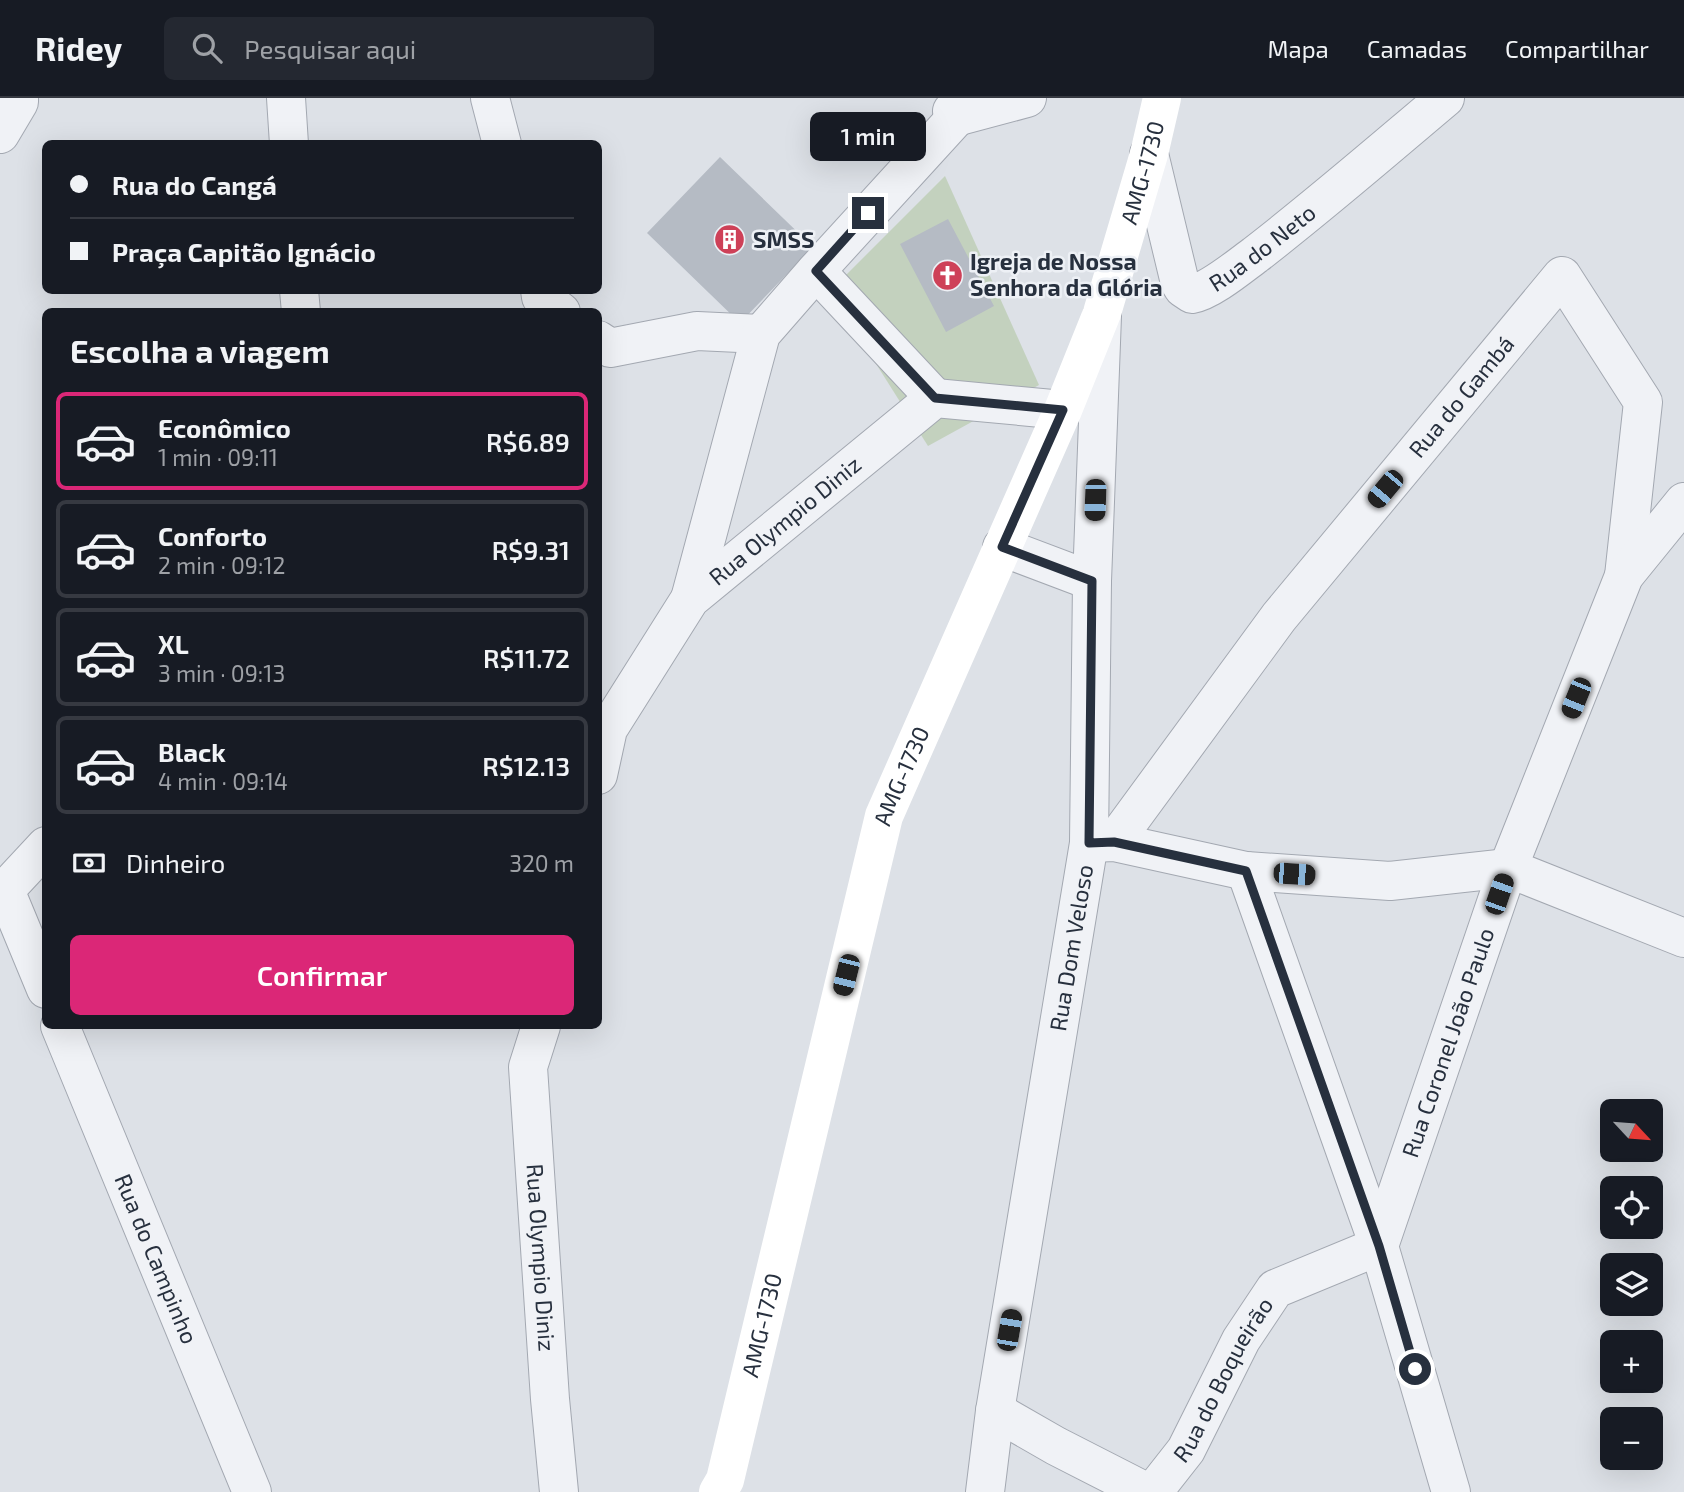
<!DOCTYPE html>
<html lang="pt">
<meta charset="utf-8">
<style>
:root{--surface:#171b24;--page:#242831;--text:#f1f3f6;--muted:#9ea1a6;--line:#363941;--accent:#db2777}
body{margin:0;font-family:"Exo 2",sans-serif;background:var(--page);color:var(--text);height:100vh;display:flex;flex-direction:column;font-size:26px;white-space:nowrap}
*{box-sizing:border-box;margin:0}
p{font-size:23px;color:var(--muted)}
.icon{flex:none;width:38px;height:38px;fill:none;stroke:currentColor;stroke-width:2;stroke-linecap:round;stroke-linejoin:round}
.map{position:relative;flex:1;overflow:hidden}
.drawer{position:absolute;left:42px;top:210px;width:560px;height:721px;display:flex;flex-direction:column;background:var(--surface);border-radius:10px;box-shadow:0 7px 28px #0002}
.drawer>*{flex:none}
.guide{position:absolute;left:42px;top:42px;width:560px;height:154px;border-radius:10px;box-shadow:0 7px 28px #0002;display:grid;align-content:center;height:154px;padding:0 28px;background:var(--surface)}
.needle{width:46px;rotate:116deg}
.controls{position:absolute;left:1600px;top:1001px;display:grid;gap:14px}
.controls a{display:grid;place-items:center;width:63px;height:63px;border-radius:10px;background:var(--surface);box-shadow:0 7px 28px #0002;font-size:35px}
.end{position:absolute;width:32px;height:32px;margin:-16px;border:9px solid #27303e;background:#fff;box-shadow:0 0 0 4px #fff}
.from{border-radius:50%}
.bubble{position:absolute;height:49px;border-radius:10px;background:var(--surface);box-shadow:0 7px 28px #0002;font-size:23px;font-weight:600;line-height:49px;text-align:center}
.car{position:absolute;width:21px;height:42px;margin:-21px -10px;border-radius:9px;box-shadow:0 0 5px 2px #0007;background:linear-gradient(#222 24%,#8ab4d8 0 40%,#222 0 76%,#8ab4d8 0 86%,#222 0)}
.guide b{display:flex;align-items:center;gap:24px;height:66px;font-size:26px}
.guide b+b{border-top:2px solid var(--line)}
.guide i{width:18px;height:18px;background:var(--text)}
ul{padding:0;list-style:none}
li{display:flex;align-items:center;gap:21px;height:98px;margin:0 14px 10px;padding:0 14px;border:4px solid var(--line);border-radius:10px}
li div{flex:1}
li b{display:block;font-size:26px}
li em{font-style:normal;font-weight:600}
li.selected{border-color:var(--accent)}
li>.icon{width:63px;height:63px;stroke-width:1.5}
h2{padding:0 28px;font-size:32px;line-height:84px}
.pay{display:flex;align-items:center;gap:18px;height:77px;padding:0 28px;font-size:26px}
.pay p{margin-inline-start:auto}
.cta{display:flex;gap:14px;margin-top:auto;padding:14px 28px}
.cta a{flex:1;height:80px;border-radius:10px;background:var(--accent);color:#fff;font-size:28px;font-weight:600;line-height:80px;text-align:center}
header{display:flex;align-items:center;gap:42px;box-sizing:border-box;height:98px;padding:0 35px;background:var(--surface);border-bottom:2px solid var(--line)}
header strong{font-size:33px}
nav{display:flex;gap:38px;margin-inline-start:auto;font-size:24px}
.search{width:490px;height:63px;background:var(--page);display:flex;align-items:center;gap:18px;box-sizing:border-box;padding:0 24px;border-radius:10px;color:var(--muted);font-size:26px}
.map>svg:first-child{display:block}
.park{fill:#c3d1be}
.building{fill:#b5bbc4}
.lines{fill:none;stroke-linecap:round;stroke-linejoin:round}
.minor-casing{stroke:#a3a8b1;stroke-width:40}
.minor{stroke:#f0f2f6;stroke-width:38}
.secondary{stroke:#fff;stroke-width:38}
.route{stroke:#27303e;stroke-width:9}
.labels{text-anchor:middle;stroke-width:5;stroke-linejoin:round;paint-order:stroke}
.street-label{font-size:23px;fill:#27303e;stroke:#edf0f5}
.poi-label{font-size:23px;font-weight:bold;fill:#27303e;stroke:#edf0f5;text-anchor:start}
</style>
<header>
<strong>Ridey</strong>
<div class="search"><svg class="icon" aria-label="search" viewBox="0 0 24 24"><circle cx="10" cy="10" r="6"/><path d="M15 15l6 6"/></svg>Pesquisar aqui</div>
<nav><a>Mapa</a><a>Camadas</a><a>Compartilhar</a></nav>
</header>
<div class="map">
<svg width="1684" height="1394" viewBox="0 0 1684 1394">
<rect width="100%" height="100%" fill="#dde1e7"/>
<path class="park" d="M945,78L1039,287L928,348L830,193Z"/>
<path class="building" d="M720,59L813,149L740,225L647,135Z
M948,121L994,208L946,234L900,146Z"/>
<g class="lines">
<defs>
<g id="minor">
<path d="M286,0L289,46"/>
<path d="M490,0L502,46"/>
<path d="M952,13L956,19L1027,0"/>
<path d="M0,36L19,4V0"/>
<path id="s1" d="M1149,56L1180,185L1183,190L1192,196C1210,193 1240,168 1255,157C1320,107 1382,53 1445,0"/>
<path d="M816,173L935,300"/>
<path d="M299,192L301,214"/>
<path d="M540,192L541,199L561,214"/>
<path d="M598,242L610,250L697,233L761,236"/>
<path d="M1002,449L1092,483"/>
<path d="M690,501L761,236L816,173L974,0"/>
<path id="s2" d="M598,677L608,631L690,501L935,300L1063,312"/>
<path id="s3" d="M1114,744L1279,519L1562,178L1643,304L1624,478"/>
<path d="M1091,745L1114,744L1246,773L1390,783L1508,770L1684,840"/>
<path d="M46,748L5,792L46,891"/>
<path d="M1246,773L1379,1148L1451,1394"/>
<path id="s4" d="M60,928L252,1394"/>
<path id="s5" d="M541,928L528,969L550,1301L559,1394"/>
<path d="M995,1313L1056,1348L1146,1394"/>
<path id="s6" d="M985,1394L995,1313L1089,745L1092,483L1102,218"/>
<path id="s7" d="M1153,1394L1186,1352L1241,1242L1275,1191L1379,1148L1508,770L1624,478L1684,404"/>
</g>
</defs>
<use href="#minor" class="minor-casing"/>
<use href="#minor" class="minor"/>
<path class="secondary" id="s8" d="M718,1394L725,1382L884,718L1063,312L1102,215L1149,56L1162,0"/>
</g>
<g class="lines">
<path class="route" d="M868,115L816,173L935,300L1063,312L1002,449L1092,483L1089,745L1114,744L1246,773L1379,1148L1415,1271"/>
</g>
<defs>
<symbol id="building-disc" viewBox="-11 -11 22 22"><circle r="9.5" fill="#ce4158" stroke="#edf0f5"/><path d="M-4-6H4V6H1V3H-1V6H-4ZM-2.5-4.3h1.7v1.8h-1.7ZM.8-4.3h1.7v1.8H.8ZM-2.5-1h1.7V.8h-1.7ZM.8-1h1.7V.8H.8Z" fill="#fff"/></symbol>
<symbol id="church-disc" viewBox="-11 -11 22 22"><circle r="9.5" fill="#ce4158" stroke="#edf0f5"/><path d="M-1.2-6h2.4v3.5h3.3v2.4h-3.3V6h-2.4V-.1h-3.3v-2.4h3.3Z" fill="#fff"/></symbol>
</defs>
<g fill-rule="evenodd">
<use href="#building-disc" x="712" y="124" width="35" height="35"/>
<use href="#church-disc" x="930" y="160" width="35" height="35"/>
</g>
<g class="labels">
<g class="street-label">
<text dy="8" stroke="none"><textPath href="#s8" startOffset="1391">AMG-1730</textPath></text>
<text dy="8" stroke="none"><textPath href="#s1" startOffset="234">Rua do Neto</textPath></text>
<text dy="8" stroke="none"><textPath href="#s3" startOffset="565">Rua do Gambá</textPath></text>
<text dy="8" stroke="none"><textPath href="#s2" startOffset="324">Rua Olympio Diniz</textPath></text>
<text dy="8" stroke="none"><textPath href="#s8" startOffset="740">AMG-1730</textPath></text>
<text dy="8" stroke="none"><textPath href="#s6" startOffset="551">Rua Dom Veloso</textPath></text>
<text dy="8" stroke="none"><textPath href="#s7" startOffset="565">Rua Coronel João Paulo</textPath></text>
<text dy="8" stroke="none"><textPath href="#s5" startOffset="234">Rua Olympio Diniz</textPath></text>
<text dy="8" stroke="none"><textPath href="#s4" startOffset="252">Rua do Campinho</textPath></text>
<text dy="8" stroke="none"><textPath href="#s8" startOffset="173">AMG-1730</textPath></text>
<text dy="8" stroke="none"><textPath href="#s7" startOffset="133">Rua do Boqueirão</textPath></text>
</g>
<g class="poi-label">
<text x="753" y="150">SMSS</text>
<text x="970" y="172">Igreja de Nossa<tspan x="970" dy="26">Senhora da Glória</tspan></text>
</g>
</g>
</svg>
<div class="controls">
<a><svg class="needle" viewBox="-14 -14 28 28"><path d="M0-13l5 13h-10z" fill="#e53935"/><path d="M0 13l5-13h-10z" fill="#9ea1a6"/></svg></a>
<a><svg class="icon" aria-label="locate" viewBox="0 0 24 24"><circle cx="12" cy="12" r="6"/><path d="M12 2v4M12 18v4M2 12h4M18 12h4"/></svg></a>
<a><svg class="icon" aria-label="layers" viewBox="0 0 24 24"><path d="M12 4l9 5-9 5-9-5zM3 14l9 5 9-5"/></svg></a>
<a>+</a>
<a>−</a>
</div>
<i class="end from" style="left:1415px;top:1271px"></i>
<i class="end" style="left:868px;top:115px"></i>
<div class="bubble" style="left:810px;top:14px;width:116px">1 min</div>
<i class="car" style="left:1385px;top:391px;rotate:220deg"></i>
<i class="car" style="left:1095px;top:402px;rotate:182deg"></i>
<i class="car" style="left:1576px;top:600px;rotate:202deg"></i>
<i class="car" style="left:1294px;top:776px;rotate:94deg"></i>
<i class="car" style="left:1499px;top:796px;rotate:19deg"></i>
<i class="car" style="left:846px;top:877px;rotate:194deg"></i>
<i class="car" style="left:1009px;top:1232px;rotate:10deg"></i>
<div class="guide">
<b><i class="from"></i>Rua do Cangá</b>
<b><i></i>Praça Capitão Ignácio</b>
</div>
<section class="drawer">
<h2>Escolha a viagem</h2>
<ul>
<li class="selected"><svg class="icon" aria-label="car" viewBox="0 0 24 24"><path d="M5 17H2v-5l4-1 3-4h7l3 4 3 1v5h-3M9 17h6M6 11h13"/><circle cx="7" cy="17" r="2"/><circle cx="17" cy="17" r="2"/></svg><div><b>Econômico</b><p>1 min · 09:11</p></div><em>R$6.89</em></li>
<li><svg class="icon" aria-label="car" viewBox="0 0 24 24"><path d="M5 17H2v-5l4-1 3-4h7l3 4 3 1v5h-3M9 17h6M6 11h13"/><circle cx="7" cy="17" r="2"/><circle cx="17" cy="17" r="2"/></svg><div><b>Conforto</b><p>2 min · 09:12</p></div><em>R$9.31</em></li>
<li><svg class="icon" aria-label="car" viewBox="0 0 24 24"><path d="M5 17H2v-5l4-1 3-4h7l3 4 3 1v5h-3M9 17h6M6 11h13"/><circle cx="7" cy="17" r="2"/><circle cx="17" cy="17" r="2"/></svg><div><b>XL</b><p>3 min · 09:13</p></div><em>R$11.72</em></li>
<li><svg class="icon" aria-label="car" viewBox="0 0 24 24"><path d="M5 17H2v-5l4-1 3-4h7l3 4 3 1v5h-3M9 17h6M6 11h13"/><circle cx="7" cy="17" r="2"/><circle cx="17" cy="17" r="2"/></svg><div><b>Black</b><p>4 min · 09:14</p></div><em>R$12.13</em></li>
</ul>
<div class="pay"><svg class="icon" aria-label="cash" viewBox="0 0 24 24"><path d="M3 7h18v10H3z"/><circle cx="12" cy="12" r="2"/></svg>Dinheiro<p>320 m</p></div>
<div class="cta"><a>Confirmar</a></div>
</section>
</div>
